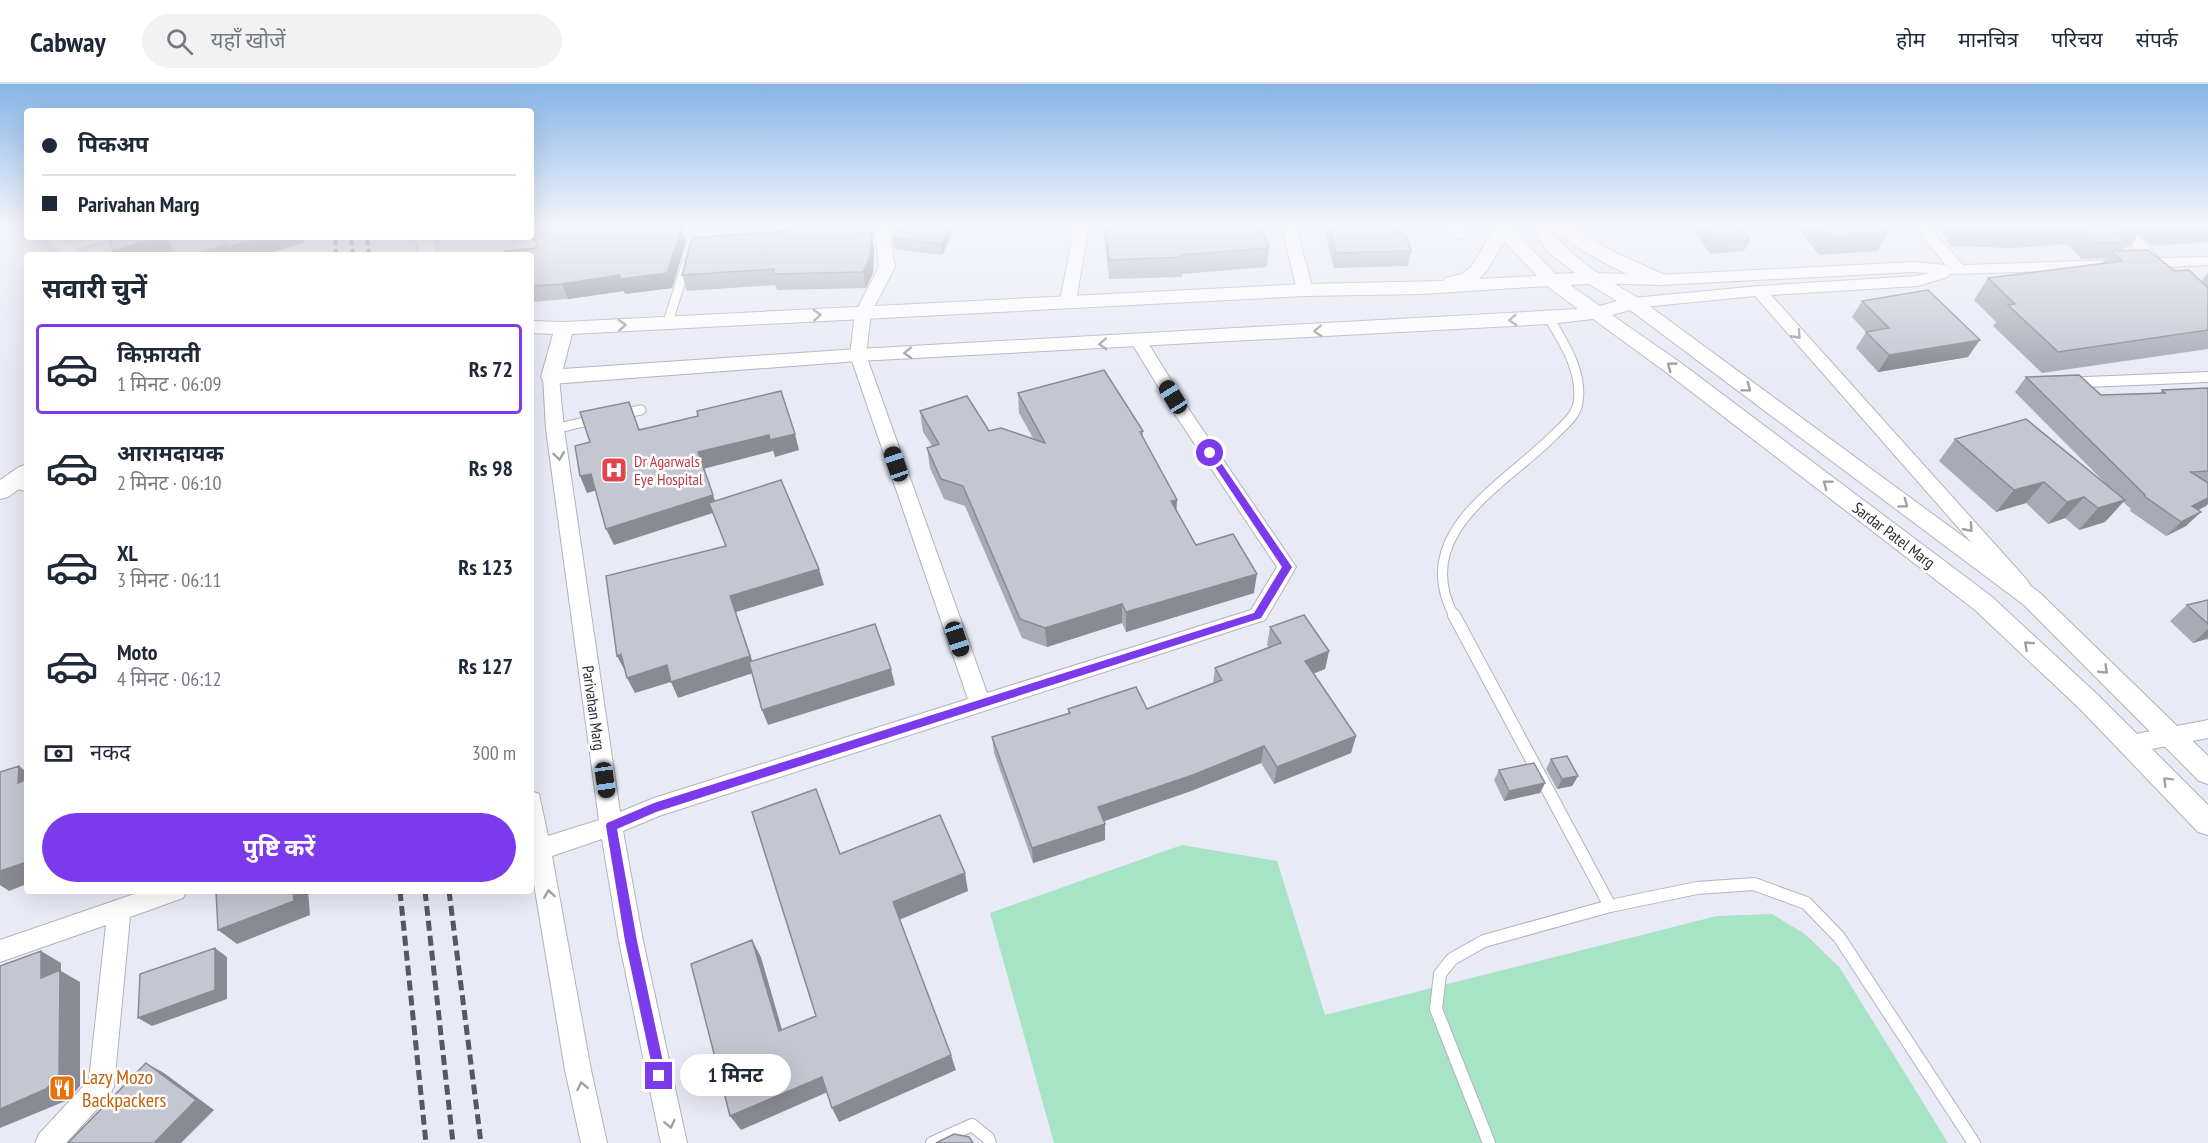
<!DOCTYPE html>
<html lang="hi">
<meta charset="utf-8">
<style>
:root{--surface:#fff;--page:#f2f2f3;--text:#1f2937;--muted:#747a83;--line:#e0e1e3;--accent:#7c3aed}
body{margin:0;font-family:"PT Sans Narrow","Noto Sans Devanagari",sans-serif;background:var(--page);color:var(--text);height:100vh;display:flex;flex-direction:column;font-size:22px;white-space:nowrap}
*{box-sizing:border-box;margin:0}
p{font-size:20px;color:var(--muted)}
.icon{flex:none;width:33px;height:33px;fill:none;stroke:currentColor;stroke-width:2;stroke-linecap:round;stroke-linejoin:round}
.map{position:relative;flex:1;overflow:hidden}
.sheet{position:absolute;left:24px;top:168px;width:510px;height:642px;display:flex;flex-direction:column;background:var(--surface);border-radius:6px;box-shadow:0 6px 24px #0002}
.sheet>*{flex:none}
.top-card{position:absolute;left:24px;top:24px;width:510px;height:132px;border-radius:6px;box-shadow:0 6px 24px #0002;display:grid;align-content:center;height:132px;padding:0 18px;background:var(--surface)}
.end{position:absolute;width:27px;height:27px;margin:-14px;border:8px solid #7c3aed;background:#fff;box-shadow:0 0 0 3px #fff}
.from{border-radius:50%}
.bubble{position:absolute;height:42px;border-radius:21px;background:var(--surface);box-shadow:0 6px 24px #0002;font-size:20px;font-weight:700;line-height:42px;text-align:center}
.car{position:absolute;width:18px;height:36px;margin:-18px -9px;border-radius:8px;box-shadow:0 0 4px 2px #0007;background:linear-gradient(#222 24%,#8ab4d8 0 40%,#222 0 76%,#8ab4d8 0 86%,#222 0)}
.top-card b{display:flex;align-items:center;gap:21px;height:57px;font-size:22px}
.top-card b+b{border-top:2px solid var(--line)}
.top-card i{width:15px;height:15px;background:var(--text)}
ul{padding:0;list-style:none}
li{display:flex;align-items:center;gap:18px;height:90px;margin:0 12px 9px;padding:0 6px;border:3px solid transparent;border-radius:6px}
li div{flex:1}
li b{display:block;font-size:22px}
li em{font-style:normal;font-weight:700}
li.selected{border-color:var(--accent)}
li>.icon{width:54px;height:54px;stroke-width:1.5}
h2{padding:0 18px;font-size:27px;line-height:72px}
.pay{display:flex;align-items:center;gap:15px;height:66px;padding:0 18px;font-size:22px}
.pay p{margin-inline-start:auto}
.primary-button{display:flex;gap:12px;margin-top:auto;padding:12px 18px}
.primary-button a{flex:1;height:69px;border-radius:36px;background:var(--accent);color:#fff;font-size:24px;font-weight:700;line-height:69px;text-align:center}
header{display:flex;align-items:center;gap:36px;box-sizing:border-box;height:84px;padding:0 30px;background:var(--surface);border-bottom:2px solid var(--line)}
header strong{font-size:28px}
nav{display:flex;gap:33px;margin-inline-start:auto;font-size:21px}
.search{width:420px;height:54px;background:var(--page);display:flex;align-items:center;gap:15px;box-sizing:border-box;padding:0 21px;border-radius:33px;color:var(--muted);font-size:22px}
.map>svg:first-child{display:block}
.green{fill:#a7e3c5}
.lines{fill:none;stroke-linecap:round;stroke-linejoin:round}
.service-far1-casing{stroke:#b1b3be;stroke-width:11}
.service-casing{stroke:#b1b3be;stroke-width:14}
.minor-casing{stroke:#b1b3be;stroke-width:2}
.tertiary-casing{stroke:#b1b3be;stroke-width:2}
.service-far1{stroke:#fff;stroke-width:9}
.service{stroke:#fff;stroke-width:12}
.minor{fill:#fff;fill-rule:evenodd}
.tertiary{fill:#fff;fill-rule:evenodd}
.rail-far1{stroke:#57585e;stroke-width:4;stroke-dasharray:8 4;stroke-linecap:butt}
.rail{stroke:#57585e;stroke-width:5;stroke-dasharray:10 5;stroke-linecap:butt}
.wall{fill:#a9aab4}
.shaded-wall{fill:#898b92}
.building{fill:#c4c6d1;stroke:#898b92;stroke-width:1.5}
.oneway{stroke:#a0a0a2}
.route{fill:#7c3aed}
.labels{text-anchor:middle;stroke-width:5;stroke-linejoin:round;paint-order:stroke}
.health-label{font-size:16px;fill:#be3a42;stroke:#fff;text-anchor:start}
.street-label{font-size:16px;fill:#2c2c31;stroke:#fff}
.near-food-label{font-size:20px;fill:#c56008;stroke:#fff;text-anchor:start}
</style>
<header>
<strong>Cabway</strong>
<div class="search"><svg class="icon" aria-label="search" viewBox="0 0 24 24"><circle cx="10" cy="10" r="6"/><path d="M15 15l6 6"/></svg>यहाँ खोजें</div>
<nav><a>होम</a><a>मानचित्र</a><a>परिचय</a><a>संपर्क</a></nav>
</header>
<div class="map">
<svg width="2208" height="1059" viewBox="0 0 2208 1059">
<rect width="100%" height="100%" fill="#e8eaf6"/>
<path class="green" d="M1182,761L1277,777L1325,931L1717,832L1772,830L1805,850L1840,884L1948,1059H1054L990,829Z"/>
<g class="lines">
<defs>
<path id="service-far1" d="M668,238L686,181
M620,330L641,326
M555,345L596,335
M12,399L27,403
M1454,532C1409,448 1505,401 1554,351C1563,342 1576,332 1578,319C1583,288 1564,259 1549,234"/>
<path id="service" d="M1454,531L1610,822L1697,804L1754,800L1806,819L1839,853L1974,1059
M932,1059L972,1041L988,1054L990,1059
M1489,1059L1436,925L1440,890L1452,875L1484,857L1610,822"/>
<path id="minor" d="M874,140H888L895,183L871,229L866,271L987,609L1251,526L1277,483L1178,335L1131,258L1133,254H1145L1190,327L1296,483L1265,536L659,732L623,747L643,857L687,1059H661L619,857L602,755L552,772L591,986L607,1059H581L565,986L531,782V707L539,710L548,752L599,736L546,345L543,293L545,289H557L559,293L564,345L620,728L654,714L968,615L850,271L855,229L879,183Z
M1075,140H1089L1076,217L1068,222L1060,217Z
M1281,140H1295L1313,206L1310,209L1305,211L1297,206Z
M1446,140H1460L1465,151L1463,154H1453Z
M1598,140H1612L1615,144L1608,148L1603,147Z
M1912,140H1927L1963,181L2143,175L2112,140H2127L2159,174L2208,173V181L2167,183L2165,187L2160,189L2151,184L1950,190L1947,193L1918,202L1771,211L2027,496L2030,501L2027,506L2020,508L2013,506L1755,212L1633,224L1625,219L1633,214L1759,202L1917,192L1930,189L1913,188L1660,201L1593,199L1585,194L1593,189L1660,191L1913,178L1946,181Z
M88,153H111L109,156L67,168L60,164L62,161Z
M2208,288V298L2062,304L2056,303L2054,299L2056,295L2062,294Z
M2208,636V654L2131,669L2124,666L2120,660L2124,654L2131,651Z
M143,807H187L183,814L130,833L114,1002L110,1011L66,1059H35L39,1050L89,996L106,841L0,878V856Z"/>
<path id="tertiary" d="M1496,140H1515L1519,152L1556,190L1575,189L1548,168L1528,140H1546L1547,142L1546,140H1566L1612,167L1667,192L1669,196L1667,200C1642,206 1570,159 1549,144C1571,175 1607,195 1640,215L2040,509L2208,672V700L2199,697L2024,521L1630,226L1612,231L1681,279L1991,512L2099,612L2208,721V751L2198,748L2081,626L1975,526L1667,289L1593,235L1549,240L858,277L551,300L544,298L541,293L553,250L531,249V237L564,238L1305,200L1443,197L1445,194L1462,190L1472,182ZM1504,157L1505,158L1537,192L1479,195L1488,185ZM1589,200L1617,217L1600,222L1570,201ZM1547,202L1578,225L858,265L563,285L572,250L1305,212L1423,210Z
M42,153H62L82,171H62Z
M415,153H433L437,171H419Z
M27,380V399L8,413L0,415V396L19,383Z"/>
</defs>
<use href="#service-far1" class="service-far1-casing"/>
<use href="#service" class="service-casing"/>
<use href="#minor" class="minor-casing"/>
<use href="#tertiary" class="tertiary-casing"/>
<use href="#service-far1" class="service-far1"/>
<use href="#service" class="service"/>
<use href="#minor" class="minor"/>
<use href="#tertiary" class="tertiary"/>
<path class="rail-far1" d="M335,153L336,171
M351,153L353,171
M367,153L369,171"/>
<path class="rail" d="M400,807L426,1059
M425,807L453,1059
M449,807L481,1059"/>
</g>
<path class="wall" d="M1099,140H1260L1269,164L1267,183L1182,190V193L1109,195L1104,151H1102Z
M1326,140H1389L1393,148L1411,167L1408,182L1334,184L1325,150Z
M1690,140H1738L1750,156L1744,167L1710,170Z
M1795,140H1879L1887,150L1878,167L1819,171Z
M1936,140H2208V158L2151,162L2139,150L2130,163L2124,164L2122,166L2201,197L2208,189V265L2042,289L1993,242L1996,238L1974,216L1988,194L2102,179L2106,174L2082,175L2067,160L2014,164L1951,162Z
M790,147L859,149H872L874,165L873,189L866,204L777,206L775,201L687,207L682,191Z
M953,149L942,171L894,165L893,154Z
M686,158L672,204L625,210L624,207L568,215L531,218V171Z
M1862,217L1968,273L1878,288L1856,264L1866,248L1852,233Z
M2026,293L2101,311L2160,309L2162,306L2208,304V420L2198,426L2186,442L2166,452L2130,427L2131,425L2123,418L2105,438L2079,446L2065,434L2048,440L2026,419L1996,428L1939,377L1955,355L2110,404L2015,308Z
M1018,309L1143,347V352L1176,427L1196,461L1254,509L1126,548L1122,539L1047,563L1022,554L965,422L944,415L930,384L927,364L932,362L923,348L920,327L989,347L1033,354L1019,329Z
M2208,516V556L2206,555L2193,559L2170,537L2187,521Z
M1270,543L1329,567L1325,585L1313,590L1356,652L1351,669L1274,700L1261,679L1191,707L1104,737L1105,740V756L1033,779L994,669L992,653L1068,630V625H1147L1213,599L1215,584L1269,564L1267,561Z
M1551,675L1578,692L1572,702L1557,705L1546,685Z
M1499,686L1545,699L1540,709L1504,717L1494,696Z"/>
<path class="shaded-wall" d="M681,140L686,158L672,204L625,210L624,207L568,215L562,200Z
M951,140H952L953,149L942,171L941,160Z
M872,149L874,165L873,189L866,204L863,188Z
M160,153H168L177,166L161,171H115L113,167Z
M264,153H302L304,159L263,171H193L228,160Z
M1980,256L1968,273L1878,288L1889,271Z
M795,350L799,366L775,373L770,356Z
M769,351L773,367L703,385L698,368Z
M591,390L598,406L587,409L580,392Z
M2044,398L2026,419L1996,428L2014,406Z
M713,411L719,427L614,461L606,445Z
M2084,413L2065,434L2048,440L2067,418Z
M2208,414V420L2206,422L2178,437L2192,422Z
M1177,416L1176,436L1171,417Z
M2125,416L2105,438L2079,446L2098,424Z
M2201,428L2186,442L2166,452L2181,438Z
M819,485L824,501L736,528L756,588L678,614L671,598L730,512Z
M1257,490L1254,509L1126,548V528Z
M1122,520V539L1047,563L1045,544Z
M2208,545V553L2206,555L2193,559Z
M1329,567L1325,585L1301,594L1305,577Z
M621,570L625,587L617,572Z
M667,581L674,597L635,609L627,594Z
M891,585L895,601L768,641L762,626Z
M1356,652L1351,669L1274,700L1277,683Z
M1264,662L1261,679L1191,707L1099,739L1098,723Z
M19,682L27,688V706L18,699Z
M1578,692L1572,702L1557,705L1562,695Z
M1545,699L1540,709L1504,717L1509,707Z
M1105,740V756L1033,779L1032,764Z
M27,778V800L9,807L0,801V787Z
M965,789L968,807L899,836L893,818Z
M293,807H308L310,831L237,860L218,846Z
M752,856L761,873L787,963L779,947Z
M215,864L227,873V915L152,942L138,934Z
M41,867L61,879V887L80,898V1002L68,1016L0,1044V1025L41,894Z
M951,971L956,986L839,1038L832,1024Z
M146,979L164,989L214,1026L181,1059H154Z
M822,993L830,1007L741,1046L730,1032Z"/>
<path class="building" d="M531,140H681L682,143L667,189L620,195V191L562,200L531,202V171H504L505,167L538,164L531,144Z
M788,140H857L859,149H872L870,173L863,188L773,190L774,185L682,191L692,154L790,147Z
M900,140H951L941,160L893,154Z
M1105,140H1260L1269,164L1182,171L1183,173L1109,176Z
M1329,140H1389L1393,148H1405L1411,167L1336,169Z
M1702,140H1738L1750,156L1715,158Z
M1817,140H1878L1887,150L1828,154Z
M1956,140H2134L2141,147L2117,149L2128,158L2094,159L2078,144L2025,148L1961,147Z
M2157,140H2208V143L2163,146Z
M109,153H160L113,167Z
M167,153H264L228,163V160L193,171H174Z
M2148,166L2175,187L2189,186L2208,204V246L2058,268L2008,221L2015,220L1988,194L2122,177L2111,167Z
M1928,206L1980,256L1889,271L1866,248L1889,244L1862,217Z
M1104,286L1143,347L1140,348L1177,416L1171,417L1196,461L1233,450L1257,490L1126,528L1122,520L1045,544L1020,535L963,402L941,395L927,364L939,360L920,327L967,312L989,347L1001,344L1045,359L1018,309Z
M2079,291L2101,311L2165,309L2162,306L2208,304V387L2191,388L2208,399V414L2192,422L2201,428L2181,438L2144,412L2145,411L2026,293Z
M781,307L795,350L770,356L769,351L698,368L713,411L606,445L591,390L580,392L575,362L590,358L580,328L629,318L639,346L698,332L697,327Z
M2026,335L2125,416L2098,424L2084,413L2067,418L2044,398L2014,406L1955,355Z
M781,396L819,485L730,512L750,572L671,598L667,581L627,594L621,570L617,572L606,492L726,462L709,419Z
M2208,516V540L2187,521Z
M1304,531L1329,567L1305,577L1356,652L1277,683L1264,662L1193,691L1098,723L1105,740L1032,764L992,653L1070,629L1068,625L1136,603L1147,625L1222,596L1215,584L1281,559L1270,543Z
M875,540L891,585L762,626L749,578Z
M1567,672L1578,692L1562,695L1551,675Z
M1534,679L1545,699L1509,707L1499,686Z
M19,682L18,699L27,695V778L0,787V688Z
M816,705L840,770L940,731L965,789L893,818L951,971L832,1024L822,993L730,1032L691,880L752,856L779,947L816,932L752,728Z
M216,807H293L294,817L218,846Z
M215,864V906L138,934L140,890Z
M41,867V894L60,886L59,992L46,1005L0,1025V882Z
M146,979L196,1016L154,1059H68Z
M954,1050L969,1053L973,1059H936Z"/>
<defs><path id="oneway-chevron" d="M-2-3.5L2.5 0L-2 3.5" fill="none" stroke-width="1.6" stroke-linecap="round" stroke-linejoin="round" transform="scale(1.5)"/></defs>
<g class="oneway">
<use href="#oneway-chevron" transform="translate(817 231) rotate(-3)"/>
<use href="#oneway-chevron" transform="translate(1513 236) rotate(177)"/>
<use href="#oneway-chevron" transform="translate(622 241) rotate(-3)"/>
<use href="#oneway-chevron" transform="translate(1318 247) rotate(177)"/>
<use href="#oneway-chevron" transform="translate(1797 251) rotate(48)"/>
<use href="#oneway-chevron" transform="translate(1103 260) rotate(177)"/>
<use href="#oneway-chevron" transform="translate(908 269) rotate(177)"/>
<use href="#oneway-chevron" transform="translate(1671 282) rotate(-144)"/>
<use href="#oneway-chevron" transform="translate(1747 304) rotate(37)"/>
<use href="#oneway-chevron" transform="translate(559 372) rotate(82)"/>
<use href="#oneway-chevron" transform="translate(1827 400) rotate(-143)"/>
<use href="#oneway-chevron" transform="translate(1904 420) rotate(37)"/>
<use href="#oneway-chevron" transform="translate(1969 444) rotate(48)"/>
<use href="#oneway-chevron" transform="translate(2028 561) rotate(-137)"/>
<use href="#oneway-chevron" transform="translate(2104 586) rotate(44)"/>
<use href="#oneway-chevron" transform="translate(2167 697) rotate(-135)"/>
<use href="#oneway-chevron" transform="translate(549 810) rotate(-99)"/>
<use href="#oneway-chevron" transform="translate(582 1002) rotate(-102)"/>
<use href="#oneway-chevron" transform="translate(670 1040) rotate(78)"/>
</g>
<linearGradient id="sky" x2="0" y2="1"><stop stop-color="#85b4e8"/><stop offset="0.49" stop-color="#f5f6fb"/><stop offset="1" stop-color="#f5f6fb" stop-opacity="0"/></linearGradient>
<rect width="2208" height="288" fill="url(#sky)"/>
<path class="route" d="M1210,366L1213,367L1292,483L1261,534L656,728L617,745L637,857L666,992L664,996L659,998L655,996L625,857L606,742L607,739L654,719L1254,529L1282,483L1207,371L1206,369Z"/>
<defs>
<symbol id="hospital-square" viewBox="-11 -11 22 22"><rect x="-9" y="-9" width="18" height="18" rx="4" fill="#e0444e" stroke="#fff"/><path d="M-5-5h3v3.5h4V-5h3V5h-3V1.5h-4V5h-3Z" fill="#fff"/></symbol>
<symbol id="restaurant-square" viewBox="-11 -11 22 22"><rect x="-9" y="-9" width="18" height="18" rx="4" fill="#e8710a" stroke="#fff"/><path d="M-5-6h1v4h1v-4h1v4h1v-4h1v5L-1.5 .5V6h-2V.5L-5-1ZM5-6V6H3V1.5H1.5Q1.5-4 5-6Z" fill="#fff"/></symbol>
</defs>
<g fill-rule="evenodd">
<use href="#hospital-square" x="599" y="371" width="30" height="30"/>
<use href="#restaurant-square" x="47" y="989" width="30" height="30"/>
</g>
<g class="labels">
<g class="health-label">
<text x="634" y="383">Dr Agarwals<tspan x="634" dy="18">Eye Hospital</tspan></text>
</g>
<g class="street-label">
<text transform="translate(1894 451) rotate(37)" y="6">Sardar Patel Marg</text>
<text transform="translate(594 624) rotate(82)" y="6">Parivahan Marg</text>
</g>
<g class="near-food-label">
<text x="82" y="1000">Lazy Mozo<tspan x="82" dy="23">Backpackers</tspan></text>
</g>
</g>
</svg>
<i class="end from" style="left:1210px;top:369px"></i>
<i class="end" style="left:659px;top:992px"></i>
<div class="bubble" style="left:680px;top:970px;width:111px">1 मिनट</div>
<i class="car" style="left:1173px;top:313px;rotate:328deg"></i>
<i class="car" style="left:896px;top:380px;rotate:341deg"></i>
<i class="car" style="left:957px;top:555px;rotate:161deg"></i>
<i class="car" style="left:605px;top:696px;rotate:172deg"></i>
<div class="top-card">
<b><i class="from"></i>पिकअप</b>
<b><i></i>Parivahan Marg</b>
</div>
<section class="sheet">
<h2>सवारी चुनें</h2>
<ul>
<li class="selected"><svg class="icon" aria-label="car" viewBox="0 0 24 24"><path d="M5 17H2v-5l4-1 3-4h7l3 4 3 1v5h-3M9 17h6M6 11h13"/><circle cx="7" cy="17" r="2"/><circle cx="17" cy="17" r="2"/></svg><div><b>किफ़ायती</b><p>1 मिनट · 06:09</p></div><em>Rs 72</em></li>
<li><svg class="icon" aria-label="car" viewBox="0 0 24 24"><path d="M5 17H2v-5l4-1 3-4h7l3 4 3 1v5h-3M9 17h6M6 11h13"/><circle cx="7" cy="17" r="2"/><circle cx="17" cy="17" r="2"/></svg><div><b>आरामदायक</b><p>2 मिनट · 06:10</p></div><em>Rs 98</em></li>
<li><svg class="icon" aria-label="car" viewBox="0 0 24 24"><path d="M5 17H2v-5l4-1 3-4h7l3 4 3 1v5h-3M9 17h6M6 11h13"/><circle cx="7" cy="17" r="2"/><circle cx="17" cy="17" r="2"/></svg><div><b>XL</b><p>3 मिनट · 06:11</p></div><em>Rs 123</em></li>
<li><svg class="icon" aria-label="car" viewBox="0 0 24 24"><path d="M5 17H2v-5l4-1 3-4h7l3 4 3 1v5h-3M9 17h6M6 11h13"/><circle cx="7" cy="17" r="2"/><circle cx="17" cy="17" r="2"/></svg><div><b>Moto</b><p>4 मिनट · 06:12</p></div><em>Rs 127</em></li>
</ul>
<div class="pay"><svg class="icon" aria-label="cash" viewBox="0 0 24 24"><path d="M3 7h18v10H3z"/><circle cx="12" cy="12" r="2"/></svg>नकद<p>300 m</p></div>
<div class="primary-button"><a>पुष्टि करें</a></div>
</section>
</div>
